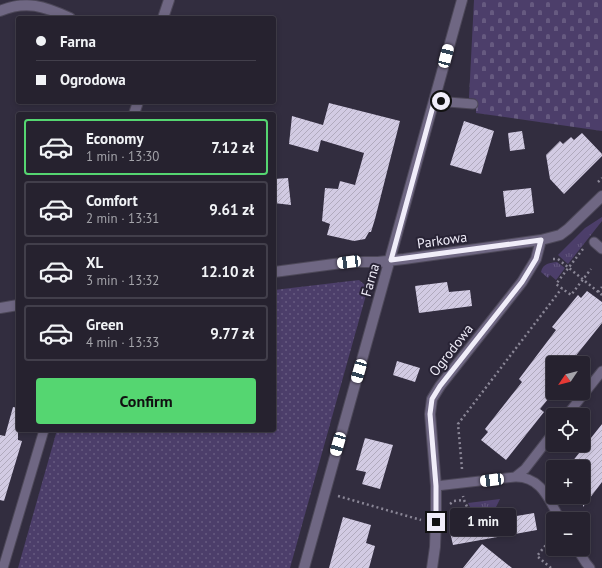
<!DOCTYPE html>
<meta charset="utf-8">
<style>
:root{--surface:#26222f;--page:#322f3b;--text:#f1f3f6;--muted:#a4a4aa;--line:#423f4b;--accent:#55d671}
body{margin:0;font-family:"PT Sans",sans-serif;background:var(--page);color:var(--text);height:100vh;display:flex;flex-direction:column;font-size:15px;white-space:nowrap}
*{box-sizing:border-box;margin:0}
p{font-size:13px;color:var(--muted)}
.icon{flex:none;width:22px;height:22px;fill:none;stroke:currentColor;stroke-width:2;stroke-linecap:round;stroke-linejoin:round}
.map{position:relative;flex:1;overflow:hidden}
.panel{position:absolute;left:16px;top:112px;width:260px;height:320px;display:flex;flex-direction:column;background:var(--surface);border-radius:4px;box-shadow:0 2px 6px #0003,0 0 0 1px var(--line)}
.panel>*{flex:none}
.guide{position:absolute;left:16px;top:16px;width:260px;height:88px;border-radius:4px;box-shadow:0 2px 6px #0003,0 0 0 1px var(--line);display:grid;align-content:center;height:88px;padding:0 20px;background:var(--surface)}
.needle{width:26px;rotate:235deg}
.fabs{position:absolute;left:546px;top:356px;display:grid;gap:8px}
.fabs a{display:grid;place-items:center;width:44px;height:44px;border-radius:4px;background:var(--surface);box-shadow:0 2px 6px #0003,0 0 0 1px var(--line);font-size:20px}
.end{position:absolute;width:18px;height:18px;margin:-9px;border:5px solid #f0edf9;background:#111;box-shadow:0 0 0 2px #111}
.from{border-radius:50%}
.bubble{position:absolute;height:28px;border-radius:4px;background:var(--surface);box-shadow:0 2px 6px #0003,0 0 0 1px var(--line);font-size:13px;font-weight:800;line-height:28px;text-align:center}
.car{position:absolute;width:12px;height:24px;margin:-12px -6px;border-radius:5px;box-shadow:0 0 3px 1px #0007;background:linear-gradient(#fff 24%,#345 0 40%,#fff 0 76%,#345 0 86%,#fff 0)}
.guide b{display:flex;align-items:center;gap:14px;height:38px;font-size:15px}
.guide b+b{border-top:1px solid var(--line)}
.guide i{width:10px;height:10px;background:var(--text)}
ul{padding:7px 0 0;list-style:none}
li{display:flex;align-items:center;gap:12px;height:56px;margin:0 8px 6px;padding:0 12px;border:2px solid var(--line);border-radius:4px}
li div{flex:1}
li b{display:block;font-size:15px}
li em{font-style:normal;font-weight:800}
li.on{border-color:var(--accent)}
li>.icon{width:36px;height:36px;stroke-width:1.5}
.button{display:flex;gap:8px;margin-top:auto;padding:8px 20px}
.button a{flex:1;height:46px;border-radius:4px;background:var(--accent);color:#111;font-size:16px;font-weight:800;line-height:46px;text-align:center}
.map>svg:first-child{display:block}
.grass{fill:url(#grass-tufts)}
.cemetery{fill:url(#cemetery-stones)}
.garden{fill:url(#garden-dots)}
.building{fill:url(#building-hatch)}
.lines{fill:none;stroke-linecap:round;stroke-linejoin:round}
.lane-casing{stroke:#4d4859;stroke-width:11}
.street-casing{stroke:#4d4859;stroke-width:12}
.path{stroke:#8a8696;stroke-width:2.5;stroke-dasharray:2 3;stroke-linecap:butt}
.lane{stroke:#6f6783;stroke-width:9}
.street{stroke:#6f6783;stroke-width:10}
.route{stroke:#f0edf9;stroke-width:5}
.labels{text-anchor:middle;stroke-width:4;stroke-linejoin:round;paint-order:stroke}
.street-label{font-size:14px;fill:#f0edf9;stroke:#282335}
</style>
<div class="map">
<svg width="602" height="568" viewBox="0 0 602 568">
<defs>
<pattern id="grass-tufts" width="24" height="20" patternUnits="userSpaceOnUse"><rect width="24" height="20" fill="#4c3e6a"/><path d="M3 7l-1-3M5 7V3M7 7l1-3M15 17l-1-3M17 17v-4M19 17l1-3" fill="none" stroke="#665a80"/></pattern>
<pattern id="cemetery-stones" width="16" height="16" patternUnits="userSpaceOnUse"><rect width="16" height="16" fill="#4c3e6a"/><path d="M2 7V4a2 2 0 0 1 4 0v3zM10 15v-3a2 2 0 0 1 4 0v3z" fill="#665a80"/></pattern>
<pattern id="garden-dots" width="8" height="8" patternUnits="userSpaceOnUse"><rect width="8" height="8" fill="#4c3e6a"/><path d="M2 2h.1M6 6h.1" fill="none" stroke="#665a80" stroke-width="1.8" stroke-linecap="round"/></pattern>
<pattern id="building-hatch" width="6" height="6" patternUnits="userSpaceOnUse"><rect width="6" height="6" fill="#d2cbe3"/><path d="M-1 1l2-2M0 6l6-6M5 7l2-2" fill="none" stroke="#b0aabd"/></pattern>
</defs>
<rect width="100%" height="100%" fill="#322d3f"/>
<path class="grass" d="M602,217V221L568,264L558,255L585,228Z
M557,262L565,268L556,280L550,275L548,278L541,272C543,263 550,263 557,262Z
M500,499L495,509L473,513L468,503Z"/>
<path class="cemetery" d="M474,0H602V131L476,113V99L469,98Z"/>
<path class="garden" d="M359,280L365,285L366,295L290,568H18L57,430H274V290Z"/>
<path class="building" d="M329,103L400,121L375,219L371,232H369L365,239L354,241L327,235L330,224L322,221L325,188L338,189L340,181L355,185L364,153L321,140L318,152L289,144L292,116L323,125Z
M464,121L494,131L481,174L450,165Z
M522,131L525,149L510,151L508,133Z
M582,133L602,154V156L564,194L550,179L546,155L560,141L563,144L571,137L574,140Z
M288,178L291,205L274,203V179Z
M531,188L534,213L506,217L503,191Z
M447,282L449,292L470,290L472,306L419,313L415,286Z
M587,291L602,302V323L570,363H553V393L540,409L544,412L506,460L481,440L488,432L485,429L522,382L519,379L556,330L552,327L578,295L581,298Z
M397,361L420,368L415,382L393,375Z
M13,407L18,408V440L22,441L4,501L0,500V435L5,436Z
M602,424V482L583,507V467H568Z
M365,438L393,445L380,489L362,484L366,472L356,470Z
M534,513L537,530L453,545L449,528Z
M343,517L371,525L366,543L375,546L369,568H329Z
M482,544L512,568H463Z"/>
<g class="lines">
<defs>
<path id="lane" d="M435,99L448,102L473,104
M594,242L602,249
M567,415L602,371
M515,477L525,469L553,433
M436,486L515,477C541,476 549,500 560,519
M577,549L586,563L590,568
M3,568L44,430"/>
<path id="street" d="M0,11C26,0 44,6 70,18
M163,18L169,0
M134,114L138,102
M274,272L349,262H378L404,259L541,240
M0,308L18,305
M304,568L462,0
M432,568L435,547L436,517V486L430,414L432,399L440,386L522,282L536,259L541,240L560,235L568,229L602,196"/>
</defs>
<use href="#lane" class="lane-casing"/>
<use href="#street" class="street-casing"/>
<path class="path" d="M598,182L602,178
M583,249L556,284L571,295L591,269
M553,259H558L602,295
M598,292L602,287
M462,469L458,424L562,288
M338,496L421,520
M450,504L454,501L464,500
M450,522L472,518L464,500L463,496
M551,568L537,556L553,536"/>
<use href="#lane" class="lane"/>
<use href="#street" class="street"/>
</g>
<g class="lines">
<path class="route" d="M436,522V486L430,414L432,399L440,386L522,282L536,259L541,240L391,260L435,99L441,101"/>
</g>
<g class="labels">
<g class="street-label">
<text transform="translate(442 240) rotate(-8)" y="5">Parkowa</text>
<text transform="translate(370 280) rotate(-74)" y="5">Farna</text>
<text transform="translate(451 350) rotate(-52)" y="5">Ogrodowa</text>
</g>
</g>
</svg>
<div class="fabs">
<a><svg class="needle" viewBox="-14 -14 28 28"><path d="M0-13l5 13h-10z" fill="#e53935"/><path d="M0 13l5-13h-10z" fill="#a4a4aa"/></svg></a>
<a><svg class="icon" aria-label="locate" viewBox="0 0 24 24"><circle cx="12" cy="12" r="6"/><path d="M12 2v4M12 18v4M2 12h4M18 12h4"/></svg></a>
<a>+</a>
<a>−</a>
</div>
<i class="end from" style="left:441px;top:101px"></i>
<i class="end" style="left:436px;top:522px"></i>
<div class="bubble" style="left:450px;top:508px;width:66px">1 min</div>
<i class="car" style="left:446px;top:56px;rotate:15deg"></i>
<i class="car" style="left:349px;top:262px;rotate:263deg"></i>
<i class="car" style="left:359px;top:371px;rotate:196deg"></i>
<i class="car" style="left:338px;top:444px;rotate:196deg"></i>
<i class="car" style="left:492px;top:480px;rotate:263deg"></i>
<div class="guide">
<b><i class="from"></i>Farna</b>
<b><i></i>Ogrodowa</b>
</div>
<section class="panel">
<ul>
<li class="on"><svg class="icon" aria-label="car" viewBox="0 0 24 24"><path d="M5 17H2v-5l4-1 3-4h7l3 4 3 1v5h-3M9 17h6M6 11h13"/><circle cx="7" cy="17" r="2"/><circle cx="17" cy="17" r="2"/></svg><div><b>Economy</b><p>1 min · 13:30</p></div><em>7.12 zł</em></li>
<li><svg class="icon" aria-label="car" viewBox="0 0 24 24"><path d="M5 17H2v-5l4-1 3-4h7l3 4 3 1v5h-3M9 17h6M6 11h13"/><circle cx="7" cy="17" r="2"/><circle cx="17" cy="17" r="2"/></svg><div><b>Comfort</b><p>2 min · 13:31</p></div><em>9.61 zł</em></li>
<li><svg class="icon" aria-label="car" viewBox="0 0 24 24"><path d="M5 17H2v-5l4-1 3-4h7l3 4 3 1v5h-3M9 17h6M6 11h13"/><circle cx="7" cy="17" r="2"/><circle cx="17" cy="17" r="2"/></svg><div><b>XL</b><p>3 min · 13:32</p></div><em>12.10 zł</em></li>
<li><svg class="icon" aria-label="car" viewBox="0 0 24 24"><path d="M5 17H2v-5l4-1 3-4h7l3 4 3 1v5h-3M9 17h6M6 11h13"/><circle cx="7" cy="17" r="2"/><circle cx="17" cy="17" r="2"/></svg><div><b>Green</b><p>4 min · 13:33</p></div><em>9.77 zł</em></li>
</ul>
<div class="button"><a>Confirm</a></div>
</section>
</div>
